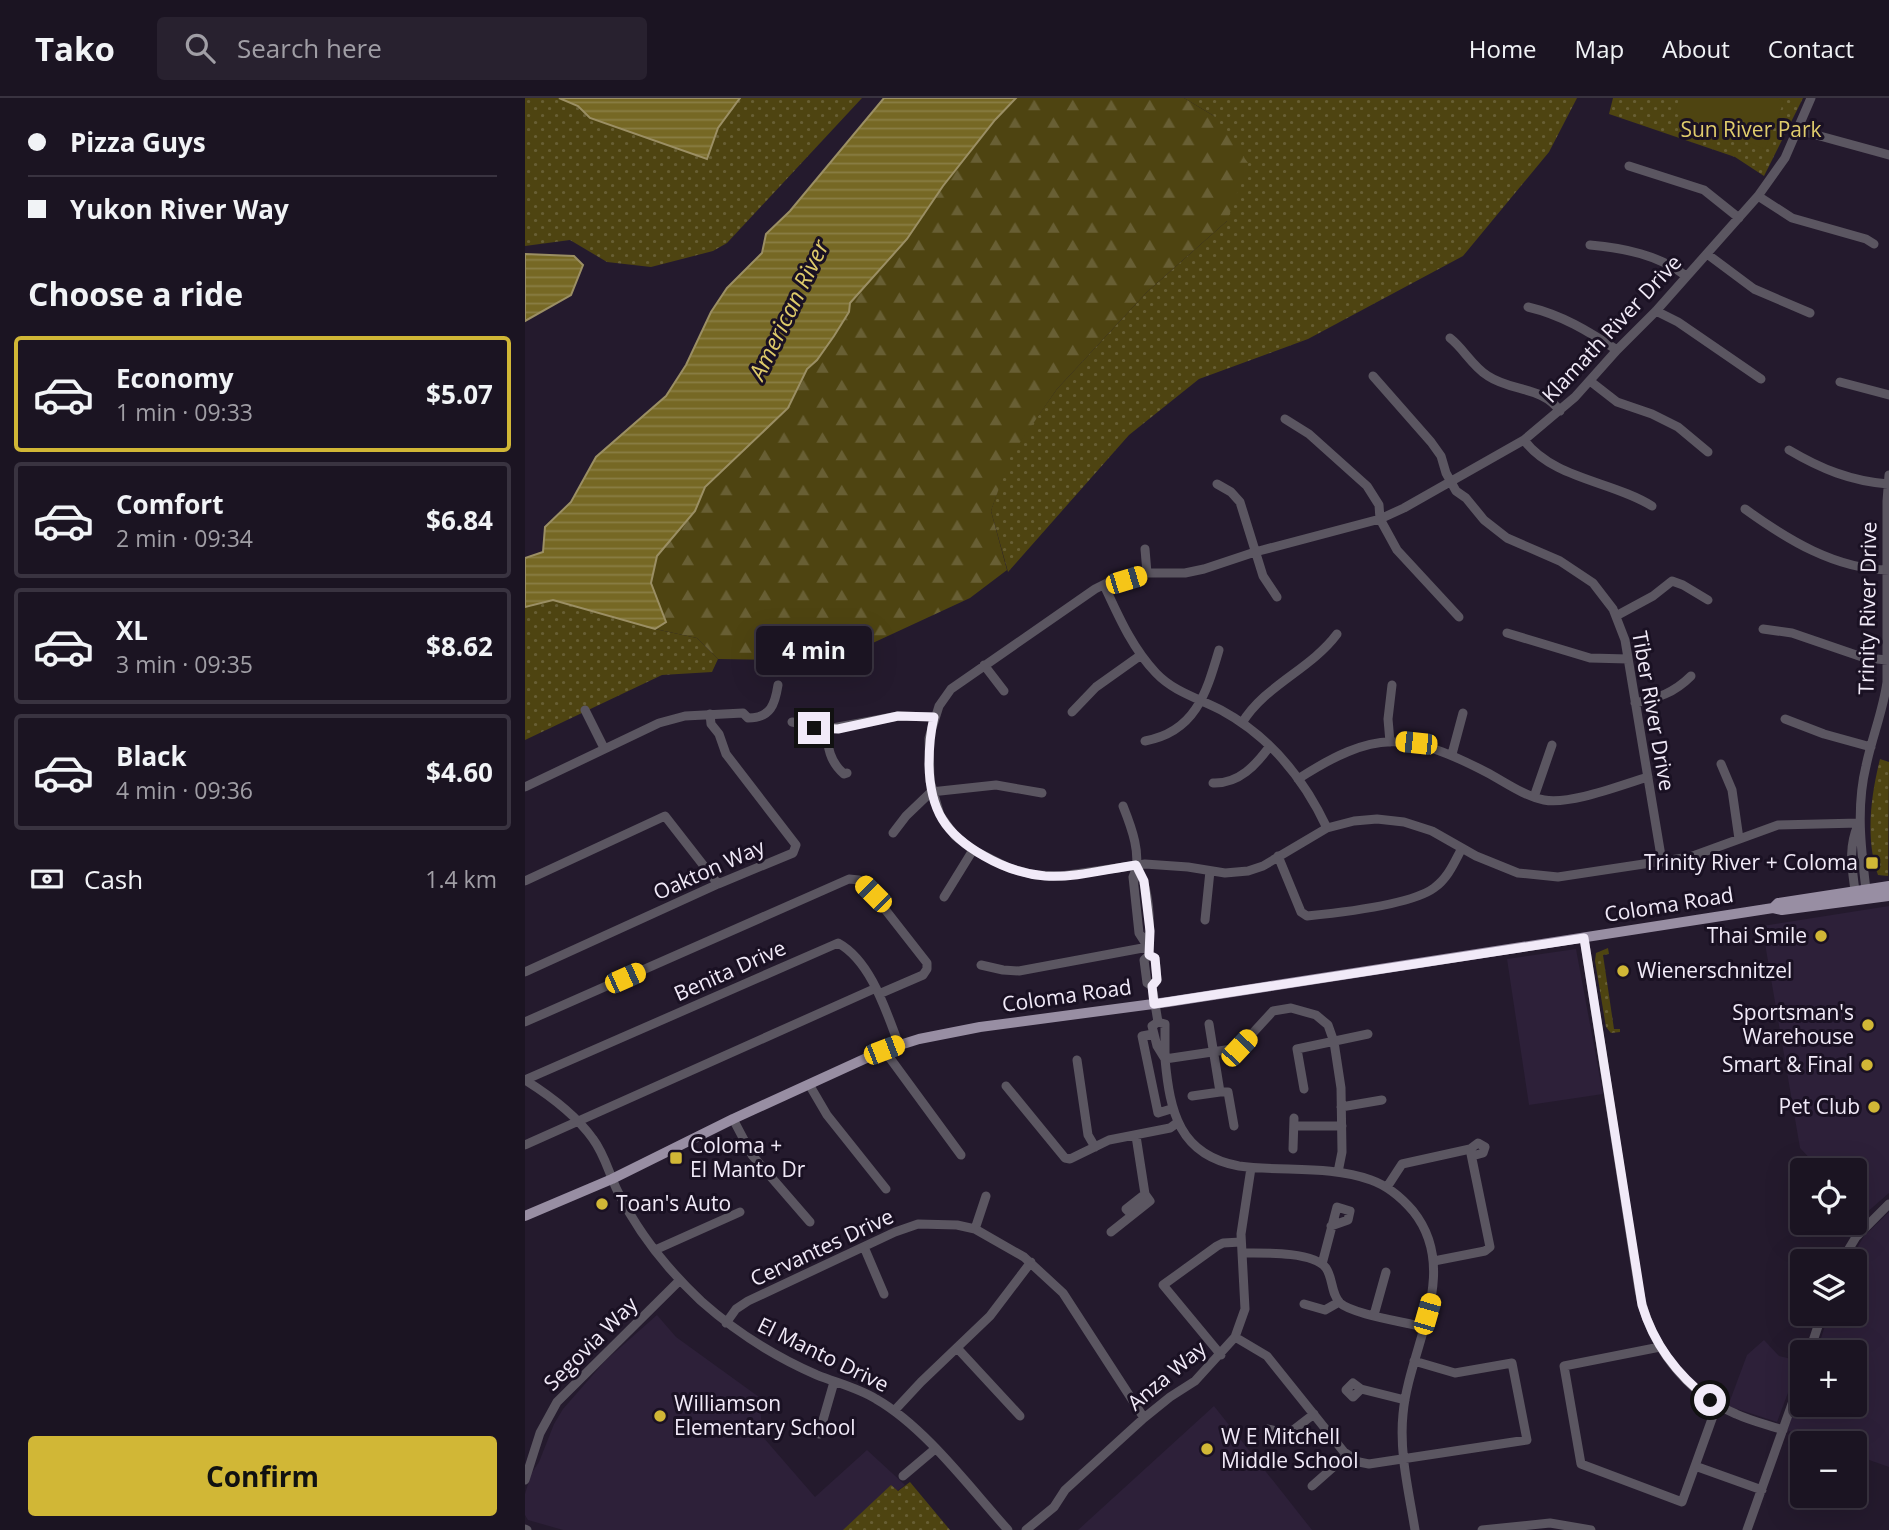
<!DOCTYPE html>
<meta charset="utf-8">
<style>
:root{--surface:#1b1422;--page:#28212f;--text:#f1f3f6;--muted:#a09ea5;--line:#393340;--accent:#d1b736}
body{margin:0;font-family:"Open Sans",sans-serif;background:var(--page);color:var(--text);height:100vh;display:flex;flex-direction:column;font-size:26px;white-space:nowrap}
*{box-sizing:border-box;margin:0}
p{font-size:23px;color:var(--muted)}
.icon{flex:none;width:38px;height:38px;fill:none;stroke:currentColor;stroke-width:2;stroke-linecap:round;stroke-linejoin:round}
.map{position:relative;flex:1;overflow:hidden}
.panel{display:flex;flex-direction:column;background:var(--surface);width:525px}
.panel>*{flex:none}
.guide{display:grid;align-content:center;height:154px;padding:0 28px;background:var(--surface)}
.fabs{position:absolute;left:1265px;top:1060px;display:grid;gap:14px}
.fabs a{display:grid;place-items:center;width:77px;height:77px;border-radius:7px;background:var(--surface);box-shadow:0 7px 28px #0002,0 0 0 2px var(--line);font-size:35px}
.end{position:absolute;width:32px;height:32px;margin:-16px;border:9px solid #f1eaf8;background:#111;box-shadow:0 0 0 4px #111}
.from{border-radius:50%}
.bubble{position:absolute;height:49px;border-radius:7px;background:var(--surface);box-shadow:0 7px 28px #0002,0 0 0 2px var(--line);font-size:23px;font-weight:700;line-height:49px;text-align:center}
.car{position:absolute;width:21px;height:42px;margin:-21px -10px;border-radius:9px;box-shadow:0 0 5px 2px #0007;background:linear-gradient(#f5c518 24%,#345 0 40%,#f5c518 0 76%,#345 0 86%,#f5c518 0)}
.guide b{display:flex;align-items:center;gap:24px;height:66px;font-size:26px}
.guide b+b{border-top:2px solid var(--line)}
.guide i{width:18px;height:18px;background:var(--text)}
ul{padding:0;list-style:none}
li{display:flex;align-items:center;gap:21px;height:116px;margin:0 14px 10px;padding:0 14px;border:4px solid var(--line);border-radius:7px}
li div{flex:1}
li b{display:block;font-size:26px}
li em{font-style:normal;font-weight:700}
li.current{border-color:var(--accent)}
li>.icon{width:63px;height:63px;stroke-width:1.5}
h2{padding:0 28px;font-size:32px;line-height:84px}
.pay{display:flex;align-items:center;gap:18px;height:77px;padding:0 28px;font-size:26px}
.pay p{margin-inline-start:auto}
.button{display:flex;gap:14px;margin-top:auto;padding:14px 28px}
.button a{flex:1;height:80px;border-radius:7px;background:var(--accent);color:#111;font-size:28px;font-weight:700;line-height:80px;text-align:center}
header{display:flex;align-items:center;gap:42px;box-sizing:border-box;height:98px;padding:0 35px;background:var(--surface);border-bottom:2px solid var(--line)}
header strong{font-size:33px}
nav{display:flex;gap:38px;margin-inline-start:auto;font-size:24px}
.search{width:490px;height:63px;background:var(--page);display:flex;align-items:center;gap:18px;box-sizing:border-box;padding:0 24px;border-radius:7px;color:var(--muted);font-size:26px}
main{display:flex;flex:1;min-height:0}
.map>svg:first-child{display:block}
.built{fill:#2d2039}
.grass{fill:url(#grass-dots)}
.forest{fill:url(#forest-firs)}
.pitch{fill:#4e4411}
.water{fill:url(#water-rules);stroke:#9b8f64;stroke-width:2}
.lines{fill:none;stroke-linecap:round;stroke-linejoin:round}
.minor{stroke:#5b5661;stroke-width:9}
.major{stroke:#988ea3;stroke-width:10}
.route{stroke:#f1eaf8;stroke-width:9}
.poi-dot{fill:#d1b736;stroke:#1a1123;stroke-width:2.5}
.labels{text-anchor:middle;stroke-width:6;stroke-linejoin:round;paint-order:stroke}
.park-label{font-size:21px;fill:#e0cc6c;stroke:#1a1123}
.street-label{font-size:21px;fill:#f1eaf8;stroke:#1a1123}
.poi-label{font-size:21px;fill:#f1eaf8;stroke:#1a1123;text-anchor:end}
.water-label{font-size:23px;font-style:italic;fill:#deca6a;stroke:#1a1123}
</style>
<header>
<strong>Tako</strong>
<div class="search"><svg class="icon" aria-label="search" viewBox="0 0 24 24"><circle cx="10" cy="10" r="6"/><path d="M15 15l6 6"/></svg>Search here</div>
<nav><a>Home</a><a>Map</a><a>About</a><a>Contact</a></nav>
</header>
<main>
<section class="panel">
<div class="guide">
<b><i class="from"></i>Pizza Guys</b>
<b><i></i>Yukon River Way</b>
</div>
<h2>Choose a ride</h2>
<ul>
<li class="current"><svg class="icon" aria-label="car" viewBox="0 0 24 24"><path d="M5 17H2v-5l4-1 3-4h7l3 4 3 1v5h-3M9 17h6M6 11h13"/><circle cx="7" cy="17" r="2"/><circle cx="17" cy="17" r="2"/></svg><div><b>Economy</b><p>1 min · 09:33</p></div><em>$5.07</em></li>
<li><svg class="icon" aria-label="car" viewBox="0 0 24 24"><path d="M5 17H2v-5l4-1 3-4h7l3 4 3 1v5h-3M9 17h6M6 11h13"/><circle cx="7" cy="17" r="2"/><circle cx="17" cy="17" r="2"/></svg><div><b>Comfort</b><p>2 min · 09:34</p></div><em>$6.84</em></li>
<li><svg class="icon" aria-label="car" viewBox="0 0 24 24"><path d="M5 17H2v-5l4-1 3-4h7l3 4 3 1v5h-3M9 17h6M6 11h13"/><circle cx="7" cy="17" r="2"/><circle cx="17" cy="17" r="2"/></svg><div><b>XL</b><p>3 min · 09:35</p></div><em>$8.62</em></li>
<li><svg class="icon" aria-label="car" viewBox="0 0 24 24"><path d="M5 17H2v-5l4-1 3-4h7l3 4 3 1v5h-3M9 17h6M6 11h13"/><circle cx="7" cy="17" r="2"/><circle cx="17" cy="17" r="2"/></svg><div><b>Black</b><p>4 min · 09:36</p></div><em>$4.60</em></li>
</ul>
<div class="pay"><svg class="icon" aria-label="cash" viewBox="0 0 24 24"><path d="M3 7h18v10H3z"/><circle cx="12" cy="12" r="2"/></svg>Cash<p>1.4 km</p></div>
<div class="button"><a>Confirm</a></div>
</section>
<div class="map">
<svg width="1364" height="1432" viewBox="0 0 1364 1432">
<defs>
<pattern id="grass-dots" width="8" height="8" patternUnits="userSpaceOnUse" patternTransform="scale(1.75)"><rect width="8" height="8" fill="#4e4411"/><path d="M2 2h.1M6 6h.1" fill="none" stroke="#685f34" stroke-width="1.8" stroke-linecap="round"/></pattern>
<pattern id="forest-firs" width="22" height="20" patternUnits="userSpaceOnUse" patternTransform="scale(1.75)"><rect width="22" height="20" fill="#4e4411"/><path d="M5 1l3.5 6h-7zM16 11l3.5 6h-7z" fill="#685f34"/></pattern>
<pattern id="water-rules" width="6" height="5" patternUnits="userSpaceOnUse" patternTransform="scale(1.75)"><rect width="6" height="5" fill="#766824"/><path d="M0 2.5h6" fill="none" stroke="#8a7e45"/></pattern>
</defs>
<rect width="100%" height="100%" fill="#241a2d"/>
<path class="built" d="M1364,808V1095L1340,1116L1330,1106V1073H1297L1275,1050L1237,828Z
M1051,851L1078,996L1004,1007L982,861Z
M1364,1114V1369L1330,1357V1346H1299L1262,1332L1277,1292L1278,1307H1330V1255H1291L1304,1216H1330V1164H1324L1339,1138Z
M132,1217L151,1239L234,1299L238,1339L290,1399L342,1352L380,1387L321,1432H38L3,1422L0,1417V1396L6,1376L14,1364L29,1326L38,1311L80,1263Z
M1239,1242L1254,1258L1275,1263L1252,1324L1203,1308L1222,1257Z
M689,1308L787,1432H553Z"/>
<path class="grass" d="M0,0H337L202,145L188,153L126,169L82,164L45,142L0,148Z
M659,0H1052L1024,54L938,158L783,241L674,281L604,337L483,474L466,413L484,359L532,291L622,194L702,123L689,18Z
M1088,0H1278L1239,78L1210,59L1084,16Z
M28,502L130,531L172,540L193,561L187,574L137,577L0,642V509Z
M1355,661L1364,664L1363,778L1353,777C1340,741 1346,697 1355,661Z
M1083,850L1084,856L1078,857L1089,931H1095V934L1086,935L1081,929L1070,863L1071,855Z
M385,1384L425,1432H318L366,1387L373,1393Z"/>
<path class="forest" d="M491,0H659L689,18L723,65L702,123L622,194L532,291L485,359L466,413L482,472L445,500L311,562L270,574L254,562L193,561L172,540L130,531L141,523L126,485L132,458L170,413L180,389L263,310L282,271L292,262L309,238L324,214L325,205L382,141L418,88L470,22Z"/>
<path class="pitch" d="M1155,0H1251L1259,3L1240,51L1149,15Z"/>
<path class="water" d="M34,0H215L193,30L182,61L65,20L53,8Z
M359,0H491L470,22L418,88L382,141L325,205L324,214L309,238L292,262L282,271L263,310L180,389L170,413L132,458L126,485L141,524L130,531L28,502L0,509V460L18,454L20,429L46,404L71,359L141,298L161,267L186,214L202,190L237,155L241,136L265,113Z
M0,156L49,158L58,167L46,197L0,223Z"/>
<g class="lines">
<path class="minor" d="M1286,0L1260,60L1233,98L1131,213L1092,252L1050,299L999,342L879,410L855,421L730,454L679,471L660,475H622L601,482H588L570,491L426,591L414,608L404,640L405,683L415,717L430,738L448,752L484,770L510,777L536,778L620,766L663,769L700,775L723,773L738,768L802,730L829,723L852,721L879,724L907,733L951,758L993,775L1033,779L1165,759L1253,727L1334,725
M1273,32L1364,57
M1104,68L1179,92L1214,120
M1233,98L1267,120L1341,141L1349,146
M1065,147C1099,150 1134,157 1161,178
M1182,156L1229,191L1285,215
M1003,209C1037,217 1063,233 1092,252
M1131,213L1153,224L1236,281
M925,240C939,251 947,268 963,278C987,294 1017,288 1035,313
M848,278L906,344L916,358L921,375L931,393L941,400L959,422L982,440L1035,463L1068,485L1088,511L1100,542L1137,764
M1065,283L1092,304L1127,316L1153,329L1183,354
M1315,284L1364,297
M760,321L784,336L842,388L854,407L855,421L872,452L934,519
M999,342C1028,381 1087,383 1127,408
M1264,352C1296,371 1326,383 1363,386
M692,386L706,394L715,404L738,478L752,499
M1220,411C1263,442 1310,471 1364,472
M620,451L622,475
M579,487C593,517 607,550 631,575C649,594 673,600 696,612C744,638 779,681 802,730
M1091,518L1128,498L1147,483L1158,487L1183,502
M1238,531L1267,535L1340,560L1363,562
M982,535L1065,560L1103,561
M459,567L479,593
M1110,605C1133,600 1149,595 1166,578
M60,612L79,650
M547,614L571,589L616,557
M1260,621L1299,636L1346,649
M267,624L302,631L373,618L409,619
M717,625C740,587 785,572 812,536
M302,631C302,649 305,664 319,676L322,675
M620,643C670,634 681,596 694,552
M865,644L863,621L867,587
M927,656L938,615
M1196,666L1207,692L1214,741
M773,681C849,632 882,633 961,674C980,684 999,698 1019,702C1046,707 1096,687 1123,679
M688,685C714,686 731,667 745,648
M0,689L134,625L160,618L218,615L223,620C246,620 250,606 253,587
M1009,699L1027,647
M598,708C606,728 618,759 608,779L614,835L623,849C626,829 625,788 612,772
M1333,727C1323,750 1327,769 1330,793L1334,797
M368,735L381,718L406,694L471,687L517,695
M753,758L776,814L782,818C812,815 886,807 909,790C923,780 929,765 937,750
M0,783L140,718L193,786
M1339,798L1341,792C1336,750 1331,709 1341,668C1347,639 1358,613 1362,584V403L1364,377
M419,799L448,752
M680,822L685,773
M1059,840L1114,1192C1124,1246 1160,1294 1211,1316C1226,1323 1243,1327 1258,1332
M624,857L630,860L632,882L627,888
M456,867L478,872L494,873L623,849L624,857L619,862L622,885L627,888L633,924L640,926V961L632,948L627,928L633,924
M0,874L193,786L268,755L271,747L201,656L194,636L186,626L185,616
M0,924L324,781L334,782L348,796L402,865V871L398,877L354,896
M684,926L695,994H703L709,1028
M628,936L617,938L633,1015L646,1011
M359,952L436,1057
M552,962L563,1037L570,1049
M0,982C24,997 51,1017 68,1041C80,1057 84,1076 93,1094C113,1134 143,1172 176,1203C212,1235 248,1258 292,1277C312,1285 333,1290 351,1301C400,1329 445,1390 483,1432
M0,982L313,845C346,863 361,913 374,947
M285,988L302,1017L361,1091
M481,988L540,1060L545,1061L584,1042L645,1030L652,1025
M779,991L772,951L843,936
M667,998L695,994
M816,1009L857,1002
M208,1021L227,1057L285,1124
M769,1028H817
M0,1047L351,890
M768,1051L769,1020
M945,1051L953,1045L960,1049L958,1055L947,1058
M813,1074L817,1054L816,990L809,944L803,927L791,917L766,910L748,913L714,950L640,961C645,1014 654,1057 714,1068C758,1074 804,1067 846,1082C863,1088 876,1099 888,1113C937,1174 884,1249 878,1316C874,1355 884,1394 890,1432
M862,1089L877,1066L945,1051L965,1149L960,1153L909,1163
M607,1117L601,1111L620,1096
M450,1131L461,1098
M586,1134L625,1103L620,1096L611,1038
M339,1149L359,1196
M130,1152L215,1114
M717,1155C737,1155 788,1153 801,1170C808,1180 806,1196 815,1205C827,1216 880,1224 898,1229
M1316,1164L1331,1139L1364,1106
M797,1166L812,1109L825,1113L823,1122L806,1128
M779,1206L800,1212L814,1204
M849,1217L861,1174
M201,1225L211,1211L223,1203L370,1134L393,1126L432,1127L450,1131L499,1159L538,1195L619,1320
M710,1239L742,1258L819,1354L834,1364L844,1366L1002,1342L987,1265L930,1275L889,1263
M1135,1249L1039,1268L1056,1366L1157,1404L1192,1307
M433,1251L495,1318
M1284,1255L1297,1216
M696,1257L638,1187L692,1148L698,1145L716,1144
M836,1291L828,1299L821,1292L828,1285L836,1291L880,1302
M369,1313L396,1284L465,1218L506,1164
M743,1331L763,1336L789,1316
M294,1336L309,1284
M1170,1368L1237,1392
M378,1378L410,1351
M0,1382L15,1335L32,1304L155,1182
M787,1388L822,1357
M0,1431L2,1432
M501,1432L529,1409L540,1392L619,1320L645,1299L670,1283L710,1239L720,1211L716,1136L726,1070
M957,1432L1025,1425L1066,1432
M1222,1432L1278,1275"/>
<path class="major" d="M1248,810L1253,805L1364,788
M0,1118L87,1081L208,1021L359,952L394,941L455,929L643,904L1248,810L1257,812L1364,798"/>
</g>
<g class="lines">
<path class="route" d="M289,630L313,631L373,618L409,619C405,636 404,650 404,667C405,712 420,736 459,758C478,769 498,776 520,778C550,780 582,771 611,767L619,783L625,833L624,857L630,860L632,882L627,888L629,906L1059,840L1117,1207C1129,1247 1152,1277 1185,1302"/>
</g>
<g class="poi-dot">
<rect x="1340" y="758" width="14" height="14" rx="3.5"/>
<circle cx="1296" cy="838" r="7"/>
<circle cx="1098" cy="873" r="7"/>
<circle cx="1343" cy="927" r="7"/>
<circle cx="1342" cy="967" r="7"/>
<circle cx="1349" cy="1009" r="7"/>
<rect x="144" y="1053" width="14" height="14" rx="3.5"/>
<circle cx="77" cy="1106" r="7"/>
<circle cx="135" cy="1318" r="7"/>
<circle cx="682" cy="1351" r="7"/>
</g>
<g class="labels">
<g class="park-label">
<text x="1226" y="39">Sun River Park</text>
</g>
<g class="street-label">
<text transform="translate(1087 231) rotate(-47)" y="7">Klamath River Drive</text>
<text transform="translate(1343 510) rotate(-89)" y="7">Trinity River Drive</text>
<text transform="translate(1128 613) rotate(80)" y="7">Tiber River Drive</text>
<text transform="translate(184 772) rotate(-24)" y="7">Oakton Way</text>
<text transform="translate(1144 807) rotate(-9)" y="7">Coloma Road</text>
<text transform="translate(205 873) rotate(-24)" y="7">Benita Drive</text>
<text transform="translate(542 898) rotate(-8)" y="7">Coloma Road</text>
<text transform="translate(297 1150) rotate(-25)" y="7">Cervantes Drive</text>
<text transform="translate(66 1246) rotate(-45)" y="7">Segovia Way</text>
<text transform="translate(298 1257) rotate(26)" y="7">El Manto Drive</text>
<text transform="translate(642 1278) rotate(-40)" y="7">Anza Way</text>
</g>
<g class="poi-label">
<text x="1333" y="772">Trinity River + Coloma</text>
<text x="1282" y="845">Thai Smile</text>
<text x="1112" y="880" text-anchor="start">Wienerschnitzel</text>
<text x="1329" y="922">Sportsman's<tspan x="1329" dy="24">Warehouse</tspan></text>
<text x="1328" y="974">Smart &amp; Final</text>
<text x="1335" y="1016">Pet Club</text>
<text x="165" y="1055" text-anchor="start">Coloma +<tspan x="165" dy="24">El Manto Dr</tspan></text>
<text x="91" y="1113" text-anchor="start">Toan's Auto</text>
<text x="149" y="1313" text-anchor="start">Williamson<tspan x="149" dy="24">Elementary School</tspan></text>
<text x="696" y="1346" text-anchor="start">W E Mitchell<tspan x="696" dy="24">Middle School</tspan></text>
</g>
<g class="water-label">
<text transform="translate(264 212) rotate(-64)" y="8">American River</text>
</g>
</g>
</svg>
<div class="fabs">
<a><svg class="icon" aria-label="locate" viewBox="0 0 24 24"><circle cx="12" cy="12" r="6"/><path d="M12 2v4M12 18v4M2 12h4M18 12h4"/></svg></a>
<a><svg class="icon" aria-label="layers" viewBox="0 0 24 24"><path d="M12 4l9 5-9 5-9-5zM3 14l9 5 9-5"/></svg></a>
<a>+</a>
<a>−</a>
</div>
<i class="end from" style="left:1185px;top:1302px"></i>
<i class="end" style="left:289px;top:630px"></i>
<div class="bubble" style="left:231px;top:528px;width:116px">4 min</div>
<i class="car" style="left:601px;top:482px;rotate:73deg"></i>
<i class="car" style="left:891px;top:645px;rotate:276deg"></i>
<i class="car" style="left:348px;top:796px;rotate:315deg"></i>
<i class="car" style="left:100px;top:880px;rotate:66deg"></i>
<i class="car" style="left:714px;top:950px;rotate:43deg"></i>
<i class="car" style="left:359px;top:952px;rotate:69deg"></i>
<i class="car" style="left:902px;top:1216px;rotate:16deg"></i>
</div>
</main>
